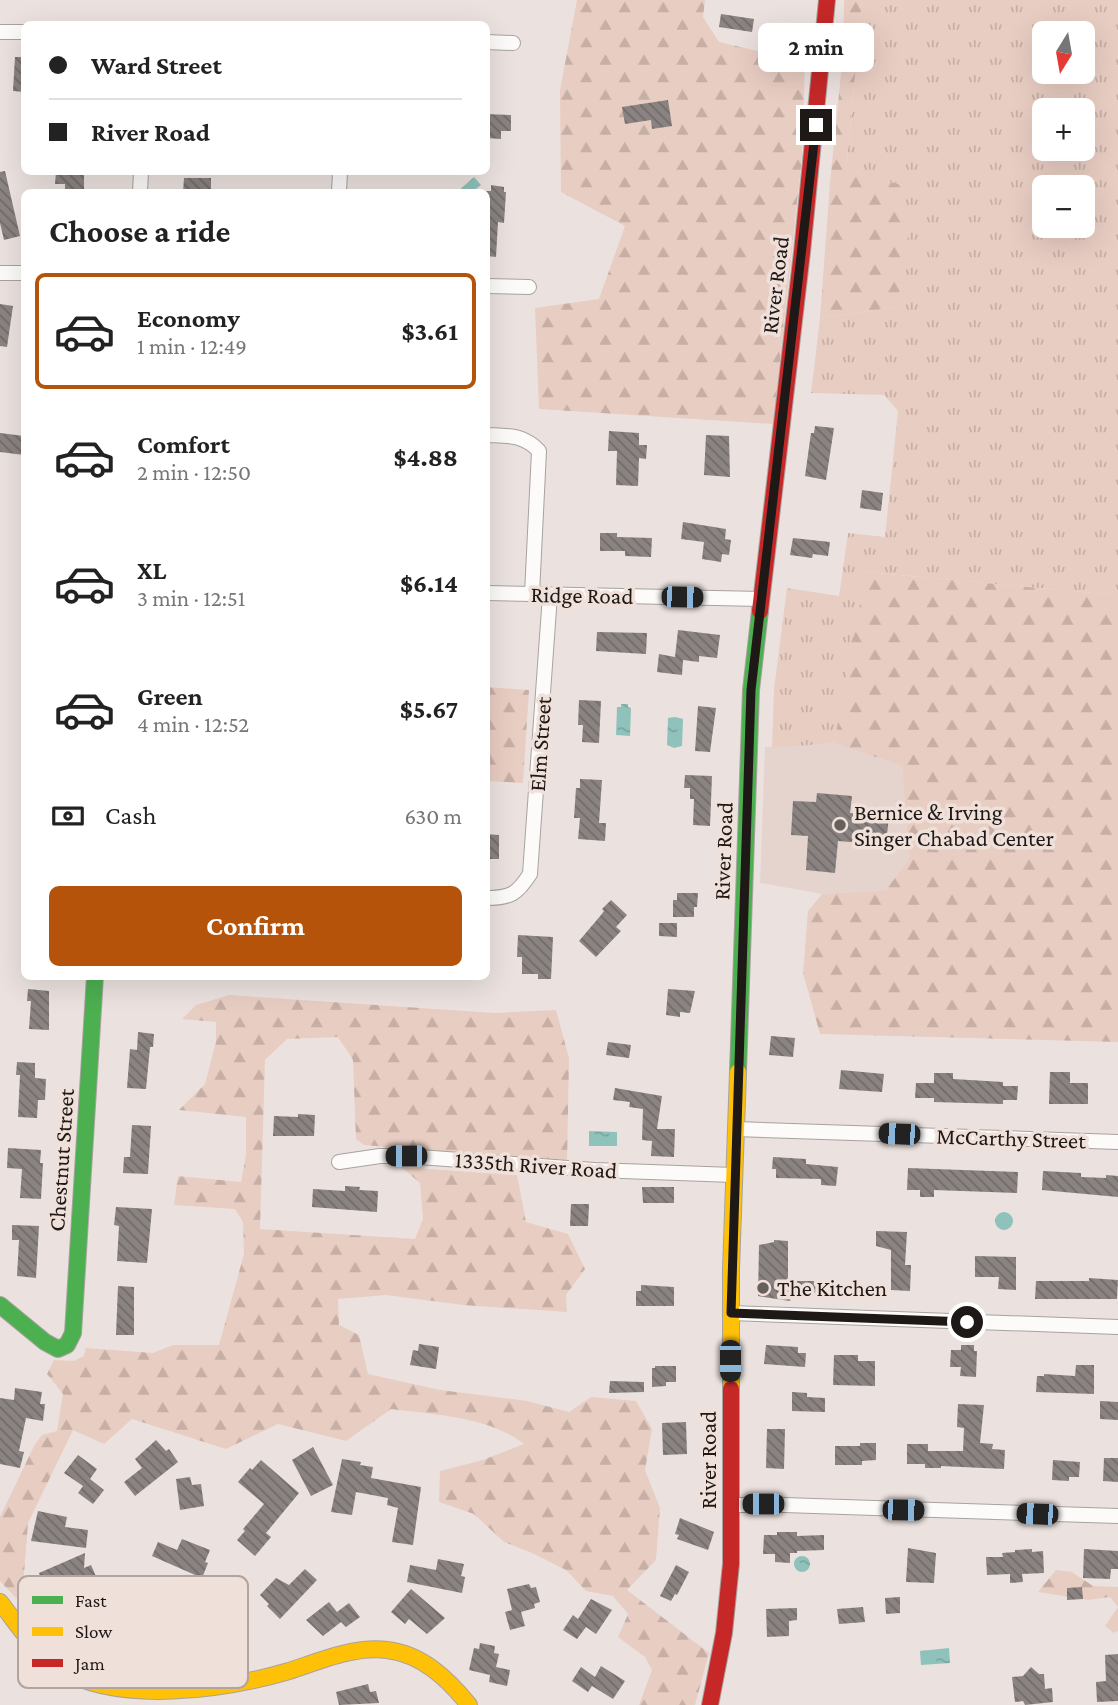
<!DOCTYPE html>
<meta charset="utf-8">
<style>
:root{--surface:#fff;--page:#f2f2f2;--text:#222;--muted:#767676;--line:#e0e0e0;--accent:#b45309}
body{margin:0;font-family:"Crimson Pro",serif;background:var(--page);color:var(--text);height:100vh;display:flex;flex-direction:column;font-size:26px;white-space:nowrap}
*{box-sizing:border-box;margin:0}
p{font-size:23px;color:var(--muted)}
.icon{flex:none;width:38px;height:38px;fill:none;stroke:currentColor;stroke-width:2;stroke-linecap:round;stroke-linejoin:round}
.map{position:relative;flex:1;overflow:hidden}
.sheet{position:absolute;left:21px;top:189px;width:469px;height:791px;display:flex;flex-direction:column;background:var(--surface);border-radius:10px;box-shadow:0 7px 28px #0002}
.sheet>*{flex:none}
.banner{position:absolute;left:21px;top:21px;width:469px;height:154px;border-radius:10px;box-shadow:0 7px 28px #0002;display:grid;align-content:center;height:154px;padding:0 28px;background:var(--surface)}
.needle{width:46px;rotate:191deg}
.fabs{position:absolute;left:1032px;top:21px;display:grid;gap:14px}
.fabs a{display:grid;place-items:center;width:63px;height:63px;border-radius:10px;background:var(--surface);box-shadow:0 7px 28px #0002;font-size:35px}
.end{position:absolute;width:32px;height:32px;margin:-16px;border:9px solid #1e1816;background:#fff;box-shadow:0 0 0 4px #fff}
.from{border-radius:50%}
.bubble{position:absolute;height:49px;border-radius:10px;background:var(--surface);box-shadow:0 7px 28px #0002;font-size:23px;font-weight:700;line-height:49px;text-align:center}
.car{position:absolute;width:21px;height:42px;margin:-21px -10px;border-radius:9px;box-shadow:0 0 5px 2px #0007;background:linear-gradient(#222 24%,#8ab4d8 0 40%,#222 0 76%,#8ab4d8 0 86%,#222 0)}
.banner b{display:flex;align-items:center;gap:24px;height:66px;font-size:26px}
.banner b+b{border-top:2px solid var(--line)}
.banner i{width:18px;height:18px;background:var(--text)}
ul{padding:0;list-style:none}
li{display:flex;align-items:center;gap:21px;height:116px;margin:0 14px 10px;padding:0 14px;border:4px solid transparent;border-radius:10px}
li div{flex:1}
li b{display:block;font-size:26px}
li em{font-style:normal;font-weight:700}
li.selected{border-color:var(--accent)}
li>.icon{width:63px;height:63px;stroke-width:1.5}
h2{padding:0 28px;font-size:32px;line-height:84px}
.pay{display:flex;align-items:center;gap:18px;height:77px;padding:0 28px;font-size:26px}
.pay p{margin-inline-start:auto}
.action{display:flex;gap:14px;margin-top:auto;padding:14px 28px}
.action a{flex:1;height:80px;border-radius:10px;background:var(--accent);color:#fff;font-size:28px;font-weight:700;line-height:80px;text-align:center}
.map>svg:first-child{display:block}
.built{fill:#e5d4ce}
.grass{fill:url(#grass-tufts);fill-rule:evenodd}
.forest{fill:url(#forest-firs)}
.water{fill:url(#water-ripples)}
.building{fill:url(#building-back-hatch)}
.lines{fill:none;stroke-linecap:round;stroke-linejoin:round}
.street-casing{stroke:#a8a29f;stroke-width:16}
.fast-casing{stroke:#a8a29f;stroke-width:18}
.slow-casing{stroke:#a8a29f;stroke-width:18}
.jam-casing{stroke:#a8a29f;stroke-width:18}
.street{stroke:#fcfbfa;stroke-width:14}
.fast{stroke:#4caf50;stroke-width:16}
.slow{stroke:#ffc107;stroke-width:16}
.jam{stroke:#c62828;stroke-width:16}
.route{stroke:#1e1816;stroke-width:9}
.poi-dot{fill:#665f5c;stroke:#f0e0da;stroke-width:2.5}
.labels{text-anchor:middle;stroke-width:7;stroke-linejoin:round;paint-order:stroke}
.street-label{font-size:23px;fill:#1e1816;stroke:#f0e0da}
.poi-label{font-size:23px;fill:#1e1816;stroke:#f0e0da;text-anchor:start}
.key{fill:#f0e0da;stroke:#b1a49f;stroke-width:2}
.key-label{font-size:19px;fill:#1e1816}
</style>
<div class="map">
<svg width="1118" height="1705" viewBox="0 0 1118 1705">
<defs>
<pattern id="grass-tufts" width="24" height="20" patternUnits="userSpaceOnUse" patternTransform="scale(1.75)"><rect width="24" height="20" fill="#e8cdc2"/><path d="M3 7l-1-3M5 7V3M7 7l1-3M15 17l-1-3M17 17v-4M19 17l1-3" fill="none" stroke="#c7afa6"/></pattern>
<pattern id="forest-firs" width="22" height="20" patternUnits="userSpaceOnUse" patternTransform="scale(1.75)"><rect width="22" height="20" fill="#e8cdc2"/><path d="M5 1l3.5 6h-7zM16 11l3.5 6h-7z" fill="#c7afa6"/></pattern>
<pattern id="water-ripples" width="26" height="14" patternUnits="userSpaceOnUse" patternTransform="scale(1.75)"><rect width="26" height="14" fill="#8fc2bb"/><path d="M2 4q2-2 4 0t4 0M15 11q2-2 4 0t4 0" fill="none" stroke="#7ba6a0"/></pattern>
<pattern id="building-back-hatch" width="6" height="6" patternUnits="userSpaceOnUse" patternTransform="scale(1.75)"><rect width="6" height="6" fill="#8a8382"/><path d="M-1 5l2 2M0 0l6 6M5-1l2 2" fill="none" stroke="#706a69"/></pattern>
</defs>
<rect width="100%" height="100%" fill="#ebe2df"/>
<path class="built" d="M834,743L902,766L909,859L886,890L822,894L760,883L765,747Z"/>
<path class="grass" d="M862,0H1118V590L1103,594L867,572L834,743L772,748L774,689L787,588L839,596L848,533L885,537L898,411L884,395L811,393L820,318L897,307L903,185L861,175L847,161ZM1045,33H1083V72H1045ZM1045,110H1083V149H1045ZM1045,187H1083V226H1045Z"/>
<path class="forest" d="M577,0H705L703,17L719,42L805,62L802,157L773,424L539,409L535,308L599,299L625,226L561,192L560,90Z
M844,0H862L847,161L861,175L903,185L910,223L897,307L820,318L830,183L843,54Z
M866,572L1103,594L1118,590V1042L820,1034L803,973L808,911L822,894L886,890L909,859L902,766L834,743Z
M486,687L529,690L523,783L487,781Z
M229,995L494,1013L556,1010L569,1058L567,1163L364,1145L356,1139L353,1060L338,1037L287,1039L265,1060L260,1229L415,1239L423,1219L420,1183L401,1167L517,1175L526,1222L568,1234L585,1269L566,1295L567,1312L463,1305L386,1295L338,1299L339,1325L359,1335L368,1374L440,1390L527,1401L569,1412L591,1397L636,1401L652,1429L645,1470L660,1508L656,1560L627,1590L709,1653L695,1705H639L652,1670L645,1657L618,1637L628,1614L613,1596L586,1591L566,1570L532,1553L504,1542L474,1514L439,1502L440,1471L483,1460L524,1444C488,1416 435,1415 391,1409L346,1441L278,1424L226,1449L132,1419L104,1444L73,1430L28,1523L23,1587L16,1598L0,1581V1517L34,1446L42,1435L57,1431L63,1394L47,1374L54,1360L74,1361L84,1356L86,1348L153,1353L173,1345H219L244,1254L243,1222L235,1209L174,1205L178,1176L241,1182L246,1155V1117L179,1110L205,1084L216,1042V1022L182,1019L196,1005Z
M1056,1570L1072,1572L1093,1586L1118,1587V1631L1114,1633L1105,1626L1118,1607L1110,1597L1088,1600L1038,1592Z"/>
<path class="water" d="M474,177L481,185L472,192H457Z
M621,704H628V707L631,708L630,736L616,735L617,707H621Z
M675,717L683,719L682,746L674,748L667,745L668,718Z
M589,1131L617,1132V1146H589Z
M995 1221a9 9 0 1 1 18 0a9 9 0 1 1-18 0Z
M794 1564a8 8 0 1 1 16 0a8 8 0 1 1-16 0Z
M949,1648L950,1663L921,1665L920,1651Z"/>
<path class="building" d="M721,14L754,19L752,32L719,27Z
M15,57H24V92L13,91Z
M668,100L672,126L652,129L651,120L625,124L622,107Z
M486,114L511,115V131H501V139L486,138Z
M5,171L20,236L4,240L0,223V172Z
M56,172L84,174V192H65V184H55Z
M184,178H211V192H183Z
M491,185L504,187V192H506L504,223L498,222L496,257L486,256V191H491Z
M0,304L13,306L7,347L0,346Z
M815,426L834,428L826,480L805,476L811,433H814Z
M609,431L639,433V445H647L646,459L639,458L638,486L616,485L617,451H608Z
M0,433L24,436V455L0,452Z
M706,435L729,436L730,477L704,475Z
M862,490L883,493L881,511L860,508Z
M683,522L726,529L725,539L731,540L729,555L722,554L721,562L702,559L704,542L681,539Z
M600,533H617V537L652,538L651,557L625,556V551H600Z
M793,538L830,542L828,556L813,554L812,558L790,555Z
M678,630L720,635L717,658L699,656V662L683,660L682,675L657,672L659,654L675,657Z
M597,632L647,633L646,654L596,651Z
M579,700L601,701L599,743L582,742L583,725H578Z
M698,706L716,708L710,752L695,751Z
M685,775L712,776L710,826L693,825L694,799H690V788H684Z
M580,779L602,780L599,823H606L605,841L578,839L580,818H574L576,788H580Z
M817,793L852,796L850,813L889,816L886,845L838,841L835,873L806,870L808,836L791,835L793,801L816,802Z
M486,834L499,835V859H486Z
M677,893H698L697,907H694V917H673V900H677Z
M611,900L627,915L616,927L621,931L596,957L579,941L601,915L604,911L602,909Z
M659,923H677V937L659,936Z
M518,935L553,937L551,979H538V974H522V957H517Z
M28,989L49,991V1030L29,1029L31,1001H27Z
M668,989L695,991L690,1013L680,1012V1017L666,1015Z
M138,1032L154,1034L153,1047H150L146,1089L127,1088L130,1049L137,1050Z
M771,1036L795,1038L793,1057L769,1055Z
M608,1042L631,1045L629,1058L606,1055Z
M17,1062L35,1063V1078L46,1079L45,1100H38L37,1118L18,1117L20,1075H16Z
M841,1070L884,1074L882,1092L839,1089Z
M1050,1072H1070V1083H1088V1104H1049Z
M934,1073H953V1079L1003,1082V1086H1018L1017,1100H1003V1104L934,1102V1098H915L916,1083H934Z
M615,1088L662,1096L657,1129H675L674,1157L651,1156L652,1141L642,1140L643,1109L629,1107L630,1102L613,1100Z
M298,1114L315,1115L314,1136H273L274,1116L298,1117Z
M132,1125L151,1126L148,1174L123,1173L124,1157H130Z
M8,1148L41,1150L40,1163H43L41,1199L20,1198L22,1169L7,1168Z
M773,1157L806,1159V1164L838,1167L836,1186L821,1185V1179L776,1178V1169H772Z
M908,1168L1018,1172L1017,1193L934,1190V1197H920V1190H907Z
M1043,1171L1081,1173V1177L1106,1178V1175L1118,1176V1197L1042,1190Z
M345,1186L360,1187L359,1190L378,1191L377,1212L312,1207L313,1189L345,1191Z
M642,1187H674V1203H643Z
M571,1204H589L588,1226H570Z
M116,1207L152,1209L147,1263L117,1261L119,1226L114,1225Z
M12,1225L39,1226L36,1278L17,1276L19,1240H12Z
M876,1231L907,1232L905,1265H911L910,1291L891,1290V1250L876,1246Z
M774,1240L788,1241V1281H820V1294H793L790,1301L758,1296L759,1245L774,1242Z
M975,1256L1016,1257V1290L998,1289L999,1277H975Z
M1089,1278L1118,1280L1117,1299H1035L1036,1281H1089Z
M641,1285L674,1287V1306H636V1291H641Z
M118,1286L134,1287V1335H116Z
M419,1344L439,1347L436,1369L410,1365L413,1350L418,1351Z
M766,1345L798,1347V1353H806L805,1367L764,1364Z
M961,1345H974V1351H977L976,1377L960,1376L961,1367H950L951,1350H961Z
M834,1355H858V1361H875V1386L833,1385Z
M1076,1365H1094V1394L1036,1392L1037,1376H1044V1374L1075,1376Z
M655,1366H676V1382H666V1386L652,1387V1368H655Z
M610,1381L644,1382V1392L609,1393Z
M15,1388L42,1392L40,1404H45L43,1421L26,1418L19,1451L24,1452L20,1468L0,1464V1398L14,1400Z
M792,1392L807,1393V1397L825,1398V1412L792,1411Z
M1100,1401L1118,1402V1420L1100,1419Z
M958,1404L984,1405L980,1443L993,1444L992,1449L1005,1450L1004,1469L941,1466V1468H925V1464H907V1444H928V1451H963L964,1428L957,1427Z
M686,1422L687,1454L663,1455L662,1423Z
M767,1429H785L784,1469L766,1468Z
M156,1440L166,1451L169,1449L178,1462L135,1496L124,1482L142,1468L135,1459Z
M860,1443H876V1460L862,1461V1465H835V1446H860Z
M313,1447L333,1485L311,1496L292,1460Z
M78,1455L97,1469L90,1479L104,1490L93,1504L78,1493L83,1486L64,1473Z
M1104,1458H1118V1482L1103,1481Z
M342,1459L361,1462L360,1465L373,1467L371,1478L421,1487L413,1545L392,1542L398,1508L387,1505L388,1498L356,1492L352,1515L331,1512Z
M261,1460L299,1493L266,1533L271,1537L255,1556L237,1540L245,1531L243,1529L264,1504L238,1482L250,1468L252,1470Z
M1053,1460L1080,1462L1079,1477H1069V1481L1052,1480Z
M190,1477L192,1485L201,1484L204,1506L180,1510L176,1479Z
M38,1511L67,1517L65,1527L88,1530L86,1548L31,1541Z
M680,1518L714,1532L708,1550L677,1539L679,1535L675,1534Z
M777,1532H797V1536L824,1535V1550L797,1551V1553H790V1563L775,1562V1554H763L764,1535H777Z
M182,1539L210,1550L205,1562L208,1563L202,1578L152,1556L158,1542L177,1550Z
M908,1548L936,1553L934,1583L906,1582Z
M1032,1549V1552L1043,1551L1044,1573L1022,1574L1023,1582L1010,1583V1574L987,1575L986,1557H1003L1002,1553L1015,1552V1550Z
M1084,1549L1118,1551V1569H1111L1110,1579L1083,1578Z
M85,1553L84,1568L91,1565L99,1583L48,1602L39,1573Z
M438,1559L464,1564L461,1576L465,1577L462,1593L407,1582L410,1565L436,1570Z
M676,1565L689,1572L677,1595L675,1594L671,1601L660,1596Z
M305,1569L317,1580L280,1619L267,1606L269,1604L260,1595L276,1578L289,1585Z
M529,1584L531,1588L536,1587L540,1602L534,1604L535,1608L521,1612L525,1626L510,1630L505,1612L512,1610L507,1589Z
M1082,1587L1083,1599L1067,1600V1588Z
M411,1589L445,1618L427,1634L409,1619L405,1624L391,1612Z
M900,1597V1613L886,1614L885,1598Z
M591,1599L612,1610L596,1634L586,1627L577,1639L563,1630L573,1615L578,1619Z
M329,1602L337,1612L349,1603L360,1617L346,1627L341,1622L323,1636L306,1620Z
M863,1607L865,1622L839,1624L837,1609Z
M797,1608V1620L789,1621V1636L767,1637L766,1609Z
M480,1643L495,1646L494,1653L499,1654L496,1667L510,1670L507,1686L489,1682L490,1675L469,1670L474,1648L479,1649Z
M1118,1654V1701L1097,1702L1096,1682L1106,1681L1105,1655Z
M601,1666L625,1681L613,1699L592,1686L588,1692L572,1681L581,1667L595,1677Z
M1031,1667L1039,1674H1044L1045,1689L1052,1688L1053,1702L1025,1705L1023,1701L1015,1702L1012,1677L1023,1676Z
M368,1684L370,1692L376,1691L379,1703L339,1705L336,1692Z"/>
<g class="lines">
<defs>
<path id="street" d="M0,32H24
M486,42L513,43
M140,192L141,172
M339,192L340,172
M0,273H24
M486,286L529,287
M486,435C508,436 523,434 539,451L532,594
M486,593L761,599
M486,898C511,898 517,894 530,874L550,595
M736,1129L1118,1142
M339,1162L380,1156H406L594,1170L734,1175
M731,1313L1118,1327
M731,1505H784L1118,1516"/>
<path id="fast" d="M738,1072L751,690L760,611
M0,1305L45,1342L58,1349L67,1345L73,1333L95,976"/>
<path id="slow" d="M731,1389V1269L738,1072
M0,1602C18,1625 35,1652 60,1669C120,1705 224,1690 289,1671C320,1661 354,1646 387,1650C422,1654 448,1679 469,1705"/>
<path id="jam" d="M760,611L802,252L827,0
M710,1705L724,1633L731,1564V1389"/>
</defs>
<use href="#street" class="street-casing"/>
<use href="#fast" class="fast-casing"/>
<use href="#slow" class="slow-casing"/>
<use href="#jam" class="jam-casing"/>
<use href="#street" class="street"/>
<use href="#fast" class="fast"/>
<use href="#slow" class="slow"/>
<use href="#jam" class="jam"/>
</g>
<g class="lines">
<path class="route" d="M816,125L751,690L731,1313L967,1322"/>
</g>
<g class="poi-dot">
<circle cx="840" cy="825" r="7"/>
<circle cx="763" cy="1288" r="7"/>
</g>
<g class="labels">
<g class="street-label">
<text transform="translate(775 285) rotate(-83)" y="8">River Road</text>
<text transform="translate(582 595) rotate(1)" y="8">Ridge Road</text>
<text transform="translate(540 744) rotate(-86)" y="8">Elm Street</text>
<text transform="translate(723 851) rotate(-88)" y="8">River Road</text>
<text transform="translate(1011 1138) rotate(2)" y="8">McCarthy Street</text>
<text transform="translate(61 1160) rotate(-86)" y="8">Chestnut Street</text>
<text transform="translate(536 1165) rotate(4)" y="8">1335th River Road</text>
<text transform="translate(708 1460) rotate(-90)" y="8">River Road</text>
</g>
<g class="poi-label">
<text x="854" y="820">Bernice &amp; Irving<tspan x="854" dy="26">Singer Chabad Center</tspan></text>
<text x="777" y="1296">The Kitchen</text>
</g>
</g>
<rect x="18" y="1576" width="230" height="112" rx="10" class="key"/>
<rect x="32" y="1596" width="31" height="8" fill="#4caf50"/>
<rect x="32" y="1627" width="31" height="9" fill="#ffc107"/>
<rect x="32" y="1659" width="31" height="8" fill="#c62828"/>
<g class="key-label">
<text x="75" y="1607">Fast</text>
<text x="75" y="1638">Slow</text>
<text x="75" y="1670">Jam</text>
</g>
</svg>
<div class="fabs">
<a><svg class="needle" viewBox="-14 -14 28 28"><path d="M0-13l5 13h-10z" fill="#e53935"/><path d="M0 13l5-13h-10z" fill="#767676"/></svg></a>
<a>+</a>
<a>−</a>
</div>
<i class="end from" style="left:967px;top:1322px"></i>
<i class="end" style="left:816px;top:125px"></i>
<div class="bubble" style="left:758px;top:23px;width:116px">2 min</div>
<i class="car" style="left:682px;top:597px;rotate:91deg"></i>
<i class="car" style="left:899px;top:1134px;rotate:272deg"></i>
<i class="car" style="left:406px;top:1156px;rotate:270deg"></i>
<i class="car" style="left:730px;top:1361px;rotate:180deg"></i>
<i class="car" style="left:763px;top:1504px;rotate:270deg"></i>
<i class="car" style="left:903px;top:1510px;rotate:91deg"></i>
<i class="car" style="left:1037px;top:1514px;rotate:272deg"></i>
<div class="banner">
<b><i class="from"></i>Ward Street</b>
<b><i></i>River Road</b>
</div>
<section class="sheet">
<h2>Choose a ride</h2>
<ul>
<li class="selected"><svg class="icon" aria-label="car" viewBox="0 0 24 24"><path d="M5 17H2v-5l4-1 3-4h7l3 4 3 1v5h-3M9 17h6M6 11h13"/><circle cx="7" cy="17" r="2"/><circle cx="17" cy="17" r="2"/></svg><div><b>Economy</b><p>1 min · 12:49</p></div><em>$3.61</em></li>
<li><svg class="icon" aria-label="car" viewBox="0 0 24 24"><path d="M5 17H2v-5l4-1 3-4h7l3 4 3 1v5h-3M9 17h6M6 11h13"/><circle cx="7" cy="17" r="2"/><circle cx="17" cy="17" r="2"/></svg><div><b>Comfort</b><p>2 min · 12:50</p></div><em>$4.88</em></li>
<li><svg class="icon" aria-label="car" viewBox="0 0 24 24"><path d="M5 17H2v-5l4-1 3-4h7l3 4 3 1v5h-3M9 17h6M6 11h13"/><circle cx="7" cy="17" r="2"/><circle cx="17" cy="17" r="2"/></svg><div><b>XL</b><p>3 min · 12:51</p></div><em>$6.14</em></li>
<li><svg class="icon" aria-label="car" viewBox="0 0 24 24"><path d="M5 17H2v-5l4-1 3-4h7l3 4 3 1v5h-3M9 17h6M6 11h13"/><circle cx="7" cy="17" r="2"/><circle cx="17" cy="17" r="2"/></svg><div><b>Green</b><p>4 min · 12:52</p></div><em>$5.67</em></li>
</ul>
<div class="pay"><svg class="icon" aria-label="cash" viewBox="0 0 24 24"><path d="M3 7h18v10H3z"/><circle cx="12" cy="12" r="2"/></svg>Cash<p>630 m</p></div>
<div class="action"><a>Confirm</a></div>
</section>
</div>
